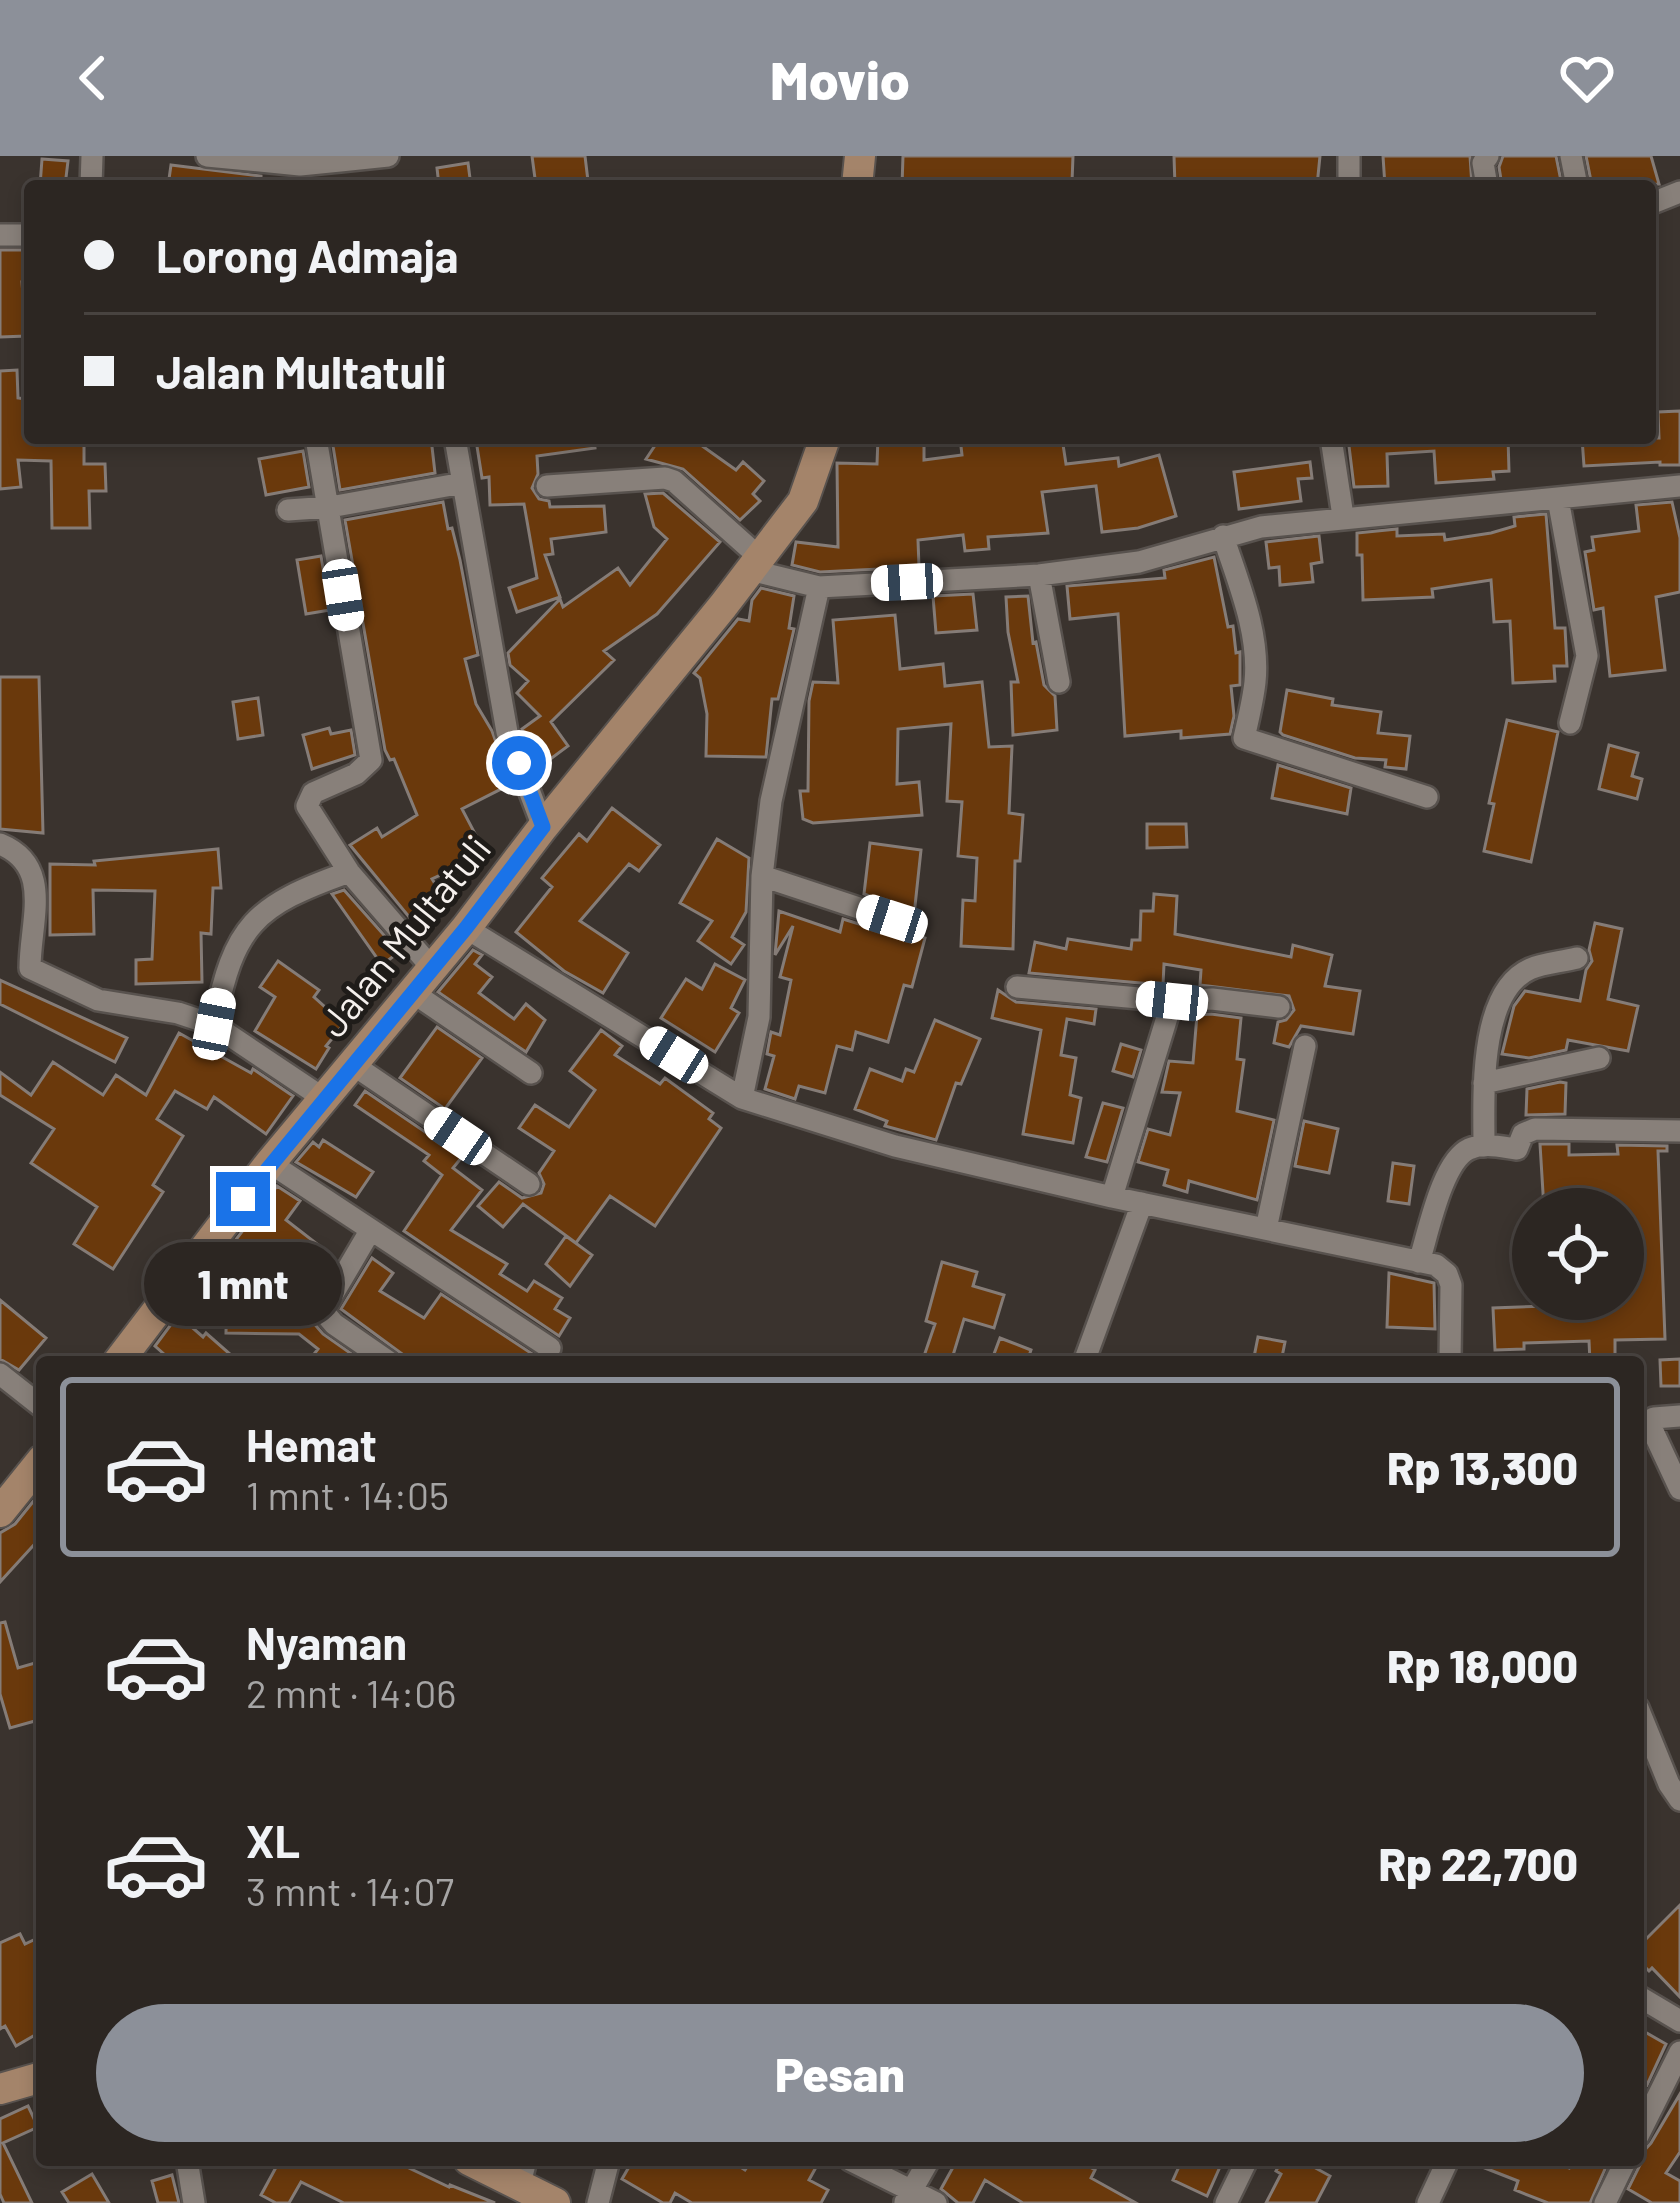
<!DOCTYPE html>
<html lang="id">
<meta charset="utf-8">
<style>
:root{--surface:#2c2622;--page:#342e2a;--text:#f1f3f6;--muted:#a6a5a5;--line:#484340;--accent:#8c9099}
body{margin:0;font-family:Barlow,sans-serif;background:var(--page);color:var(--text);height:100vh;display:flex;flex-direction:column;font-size:45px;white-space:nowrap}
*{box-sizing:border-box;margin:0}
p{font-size:39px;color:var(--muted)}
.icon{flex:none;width:66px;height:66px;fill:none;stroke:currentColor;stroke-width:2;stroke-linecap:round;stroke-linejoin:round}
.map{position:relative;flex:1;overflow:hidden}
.panel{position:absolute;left:36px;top:1200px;width:1608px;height:810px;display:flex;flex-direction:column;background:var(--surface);border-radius:12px;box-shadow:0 6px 18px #0003,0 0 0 3px var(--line)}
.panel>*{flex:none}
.top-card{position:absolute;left:24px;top:24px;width:1632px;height:264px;border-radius:12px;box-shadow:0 6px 18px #0003,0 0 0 3px var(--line);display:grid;align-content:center;height:264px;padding:0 60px;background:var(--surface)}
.fabs{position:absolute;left:1512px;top:1032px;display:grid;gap:24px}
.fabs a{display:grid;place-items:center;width:132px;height:132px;border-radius:50%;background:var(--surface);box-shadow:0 6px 18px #0003,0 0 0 3px var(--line);font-size:60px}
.end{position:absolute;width:54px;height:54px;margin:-27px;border:15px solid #1a73e8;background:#fff;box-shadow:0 0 0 6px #fff}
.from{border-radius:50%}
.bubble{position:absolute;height:84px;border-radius:42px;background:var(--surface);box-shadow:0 6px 18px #0003,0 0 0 3px var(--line);font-size:39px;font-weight:800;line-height:84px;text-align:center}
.car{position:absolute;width:36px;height:72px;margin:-36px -18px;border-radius:15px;box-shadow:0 0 9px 3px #0007;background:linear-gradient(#fff 24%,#345 0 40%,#fff 0 76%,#345 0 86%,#fff 0)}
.top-card b{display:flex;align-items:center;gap:42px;height:114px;font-size:45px}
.top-card b+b{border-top:3px solid var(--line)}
.top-card i{width:30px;height:30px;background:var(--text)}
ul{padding:21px 0 0;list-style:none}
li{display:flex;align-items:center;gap:36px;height:180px;margin:0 24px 18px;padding:0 36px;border:6px solid transparent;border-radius:12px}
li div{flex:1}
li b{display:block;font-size:45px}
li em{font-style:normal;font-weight:800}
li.current{border-color:var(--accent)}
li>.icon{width:108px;height:108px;stroke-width:1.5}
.action{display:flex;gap:24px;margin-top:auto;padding:24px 60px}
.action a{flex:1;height:138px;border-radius:72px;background:var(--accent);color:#fff;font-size:48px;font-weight:800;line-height:138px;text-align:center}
header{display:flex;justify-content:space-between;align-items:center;height:156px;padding:0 60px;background:var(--accent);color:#fff;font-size:54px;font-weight:800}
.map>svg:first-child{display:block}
.building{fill:#6a390c;stroke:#857c77;stroke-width:3}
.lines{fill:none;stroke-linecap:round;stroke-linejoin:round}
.street-casing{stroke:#58524e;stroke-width:26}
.secondary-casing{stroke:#58524e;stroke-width:34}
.street{stroke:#88807a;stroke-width:21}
.secondary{stroke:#a4846a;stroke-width:30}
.route{stroke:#1a73e8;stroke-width:15}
.labels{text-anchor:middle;stroke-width:10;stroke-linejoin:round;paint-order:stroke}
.street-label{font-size:39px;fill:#f5f0ed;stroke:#1f1c19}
</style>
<header><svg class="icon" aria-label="back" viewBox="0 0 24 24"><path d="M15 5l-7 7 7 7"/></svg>Movio<svg class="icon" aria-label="heart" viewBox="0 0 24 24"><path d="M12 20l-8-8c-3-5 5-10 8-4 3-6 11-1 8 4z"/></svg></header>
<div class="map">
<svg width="1680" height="2047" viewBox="0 0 1680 2047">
<rect width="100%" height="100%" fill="#3a332e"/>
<path class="building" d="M532,0H585L588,25L536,30Z
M903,0H1073L1072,26L1016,23V27L991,26V30H902Z
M1174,0H1320L1317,30H1175Z
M1383,0H1470L1472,30H1385Z
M1503,0H1556L1562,30H1502L1499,11Z
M1586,0H1651L1659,28L1592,30Z
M42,3L68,5L65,30H40Z
M468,7L471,30H439L437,12Z
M171,9L261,20V30H168Z
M0,94H30V126H22L26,180L0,181Z
M17,214L18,242L26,243L29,282H84V308H105L106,335H89L90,372H52L51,305L18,304L21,331L0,333V215Z
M1680,255V309H1660V306L1584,310L1582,282H1659L1658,256Z
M370,282H431L435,317L340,334L333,290Z
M594,282L595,292L537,300L538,318L532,332L539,343L549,345L550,351L604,350L606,376L551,383L553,398L545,399L560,441L517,456L509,432L537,422L524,348L490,349L489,321L482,322L476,284Z
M660,282H691L736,314L743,306L764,325L753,338L760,345L740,364L683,313L646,303Z
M878,282H924V304L962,299L960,282H1062L1066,308L1118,302L1119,310L1159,299L1176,360L1138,372L1102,376L1096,330L1042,336L1048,377L988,381L989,393L965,395L963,379L918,384L919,411L820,416L792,409L796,386L838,391L837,307L877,308Z
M1348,282H1508L1509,315L1493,316L1494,323L1436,327L1434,295L1387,298L1388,330L1354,331Z
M303,295L309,331L266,339L259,303Z
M1310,306L1312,322L1298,323L1301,345L1239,353L1234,316Z
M663,337L720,386L657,458L604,495L614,504L551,566L568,590L541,610L522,573L540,560L517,537L528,525L510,509L508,497L560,443L563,451L618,412L630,429L667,383L654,371L645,338Z
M443,346L448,373L452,372L460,404L478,499L465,503L476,548L492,575L511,628L462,653L481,689L469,695L473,704L432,723L449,750L419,773L350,689L377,672L382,681L417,659L394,603L390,604L385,594L345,364Z
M1672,346L1680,382V436L1656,441L1665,514L1610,520L1603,452L1594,454L1585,396L1594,394L1592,381L1639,375L1636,349Z
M1546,358L1555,472H1565L1567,510H1554L1555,525L1513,527L1510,465L1494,466L1491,424L1432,433L1433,441L1363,444L1362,399H1357V377L1397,373V380L1444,378L1445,384L1491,377L1515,370L1514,361Z
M1319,380L1322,406L1311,408L1313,426L1280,429L1279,411L1269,412L1266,386Z
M321,400L330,454L306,458L297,404Z
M1214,401L1228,471L1233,470L1236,497L1240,496V529L1231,530L1234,560L1230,578L1181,582V575L1125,580L1118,458L1070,463L1067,430L1165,422L1164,414Z
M761,432L794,440L789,472L794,473L778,543H772L766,601L706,600L707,558L700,522L694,517L738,463L749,465L752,444Z
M973,438L977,474L936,477L933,440Z
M1028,440L1033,487L1036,486L1044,529L1055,540L1057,574L1013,579L1011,526H1018L1008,476L1006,441Z
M895,459L900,513L943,508L945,530L982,526L989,591L1012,590L1009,657L1023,659L1020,705H1015L1013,793L961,790L963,744L975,745L977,702L958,700L962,646L947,645L951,568L898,573L897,628L919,626L922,659L813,667L803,663L800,635H808L809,545L813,526L838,527L833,464Z
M0,521H39L43,677L0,673Z
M1287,534L1333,543L1332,549L1381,556L1378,577L1410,580L1406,613L1385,611L1386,604L1355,602L1283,579L1280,576Z
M258,542L263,579L238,583L233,546Z
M1507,564L1558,576L1531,706L1484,695L1494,648L1489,647Z
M329,572L331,578L351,574L355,599L312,613L303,579Z
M1609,589L1638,597L1632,620L1642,623L1637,643L1599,633Z
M1278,609L1351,632L1347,658L1272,642Z
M612,652L660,689L639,715L629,708L580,765L628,797L603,837L564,815L516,776L552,731L542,722L579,678L587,685Z
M1147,668H1186L1187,691L1147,692Z
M717,683L749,702L746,756L732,781L744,789L731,808L698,785L712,765L680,747Z
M870,687L921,694L912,778L925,782L912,831L904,829L888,886L856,876L852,894L837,890L825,937L799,930L795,943L765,933L774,900L767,898L771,876L780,879L791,824L780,821L793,770L775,799L779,755L840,776L843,763L888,777L901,775L906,769L902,752L864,738Z
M218,693L221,732H213L211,778L201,777L202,826L136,828V804L152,803L155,735L93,734L94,778L50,779V708L95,709L94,705Z
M344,734L399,796L382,809L332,738Z
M1154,738L1177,740L1175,778L1291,801L1293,789L1332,799L1325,830L1360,835L1353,878L1301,870L1289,891L1274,887L1278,866L1286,864L1294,854L1289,840L1200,829L1201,814L1164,808L1163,829L1029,817L1035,786L1066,793L1068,783L1131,793L1132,784H1140L1141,755H1153Z
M1595,767L1622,773L1608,843L1638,850L1628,895L1568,884L1566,894L1529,902L1502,898L1514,850L1525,835L1580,845L1586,814L1592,805L1589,794Z
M473,794L482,799L475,808L492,821L479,837L514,863L526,848L545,864L526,896L438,836Z
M278,805L319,834L314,841L344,868L326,890L329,892L316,913L255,875L275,841L260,831Z
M715,808L745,824L731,852L739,857L715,896L661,862L686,823L702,833Z
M0,824L127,882L115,906L0,848Z
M998,834L1016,846L1096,853L1094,868L1067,863L1061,899L1076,902L1070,939L1081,942L1073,987L1023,978L1041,874L992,862Z
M1211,858L1241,862L1237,903L1244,904L1237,955L1274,964L1257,1044L1189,1025L1187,1036L1164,1029L1168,1014L1138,1006L1148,973L1170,979L1180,937L1162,936L1169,905L1193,907L1197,859Z
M935,864L980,883L961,928L956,927L936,984L885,970L887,965L855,953L870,913L902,925L906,913L914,916Z
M437,871L482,902L445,953L400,922Z
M601,874L622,890L615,899L660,928L665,922L713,957L709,963L721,972L655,1070L610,1040L576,1087L523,1048L503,1071L478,1050L499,1026L522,1042L541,1037L544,1028L539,1017L554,995L519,972L535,949L569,971L595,934L570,915Z
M179,877L251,917L253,913L293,940L266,978L214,941L207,953L175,935L157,963L183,980L153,1029L163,1036L113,1113L74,1088L97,1051L31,1007L54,973L0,939V916L31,939L53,906L103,939L116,919L146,939Z
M1121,888L1141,894L1133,921L1113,915Z
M1560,926L1566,927L1565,958L1526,959L1527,933Z
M365,935L462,1001L453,1012L482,1034L451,1074L507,1108L500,1118L527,1135L534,1125L562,1142L555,1153L570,1162L559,1180L404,1075L442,1019L424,1005L429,999L355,949Z
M1103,947L1123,952L1107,1006L1086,1001Z
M1304,965L1338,973L1329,1017L1295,1010Z
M323,984L373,1016L356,1041L296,1006L313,986L319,991Z
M1540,988H1569V999L1618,998L1617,989L1667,990V995H1658L1665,1183L1615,1184V1206H1590L1589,1185L1524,1187V1193L1495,1194L1493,1152L1547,1150V1143H1623V1053H1544Z
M1393,1007L1414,1010L1409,1048L1388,1045Z
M277,1030L300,1045L286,1064L330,1098L297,1142L309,1151L311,1164L323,1178L363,1206H308L318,1193L299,1178L226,1177L227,1116H267L231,1090Z
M566,1080L592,1099L570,1130L546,1108Z
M372,1102L393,1117L380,1135L424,1162L441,1138L543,1205L413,1206L341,1153Z
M942,1106L977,1116L973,1130L1004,1139L994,1172L964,1163L951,1206H922L935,1168L926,1165Z
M1389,1117L1434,1127L1435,1173L1387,1171Z
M0,1144L46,1182L19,1214L0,1203Z
M178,1159L203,1181L206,1177L239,1206H173L155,1190Z
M1258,1181L1285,1186L1281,1206H1253Z
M1000,1182L1031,1194L1027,1206H991Z
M1680,1203V1230H1661L1660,1204Z
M36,1342L42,1347V1380L0,1426V1377L15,1368Z
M5,1466L18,1512L42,1505V1563L10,1572L0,1538V1467Z
M1680,1749V1841L1652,1812L1649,1815L1638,1804V1791Z
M20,1778L25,1788L42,1780V1875L16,1890L5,1870L0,1873V1787Z
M1638,1872L1666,1888L1647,1929L1638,1923Z
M1680,1938V1996L1666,2017L1680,2025V2047H1652L1628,2033L1640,2009V1999L1651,1987Z
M28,1950L38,1971L3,1987L32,2047H4L0,2038V1963Z
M280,2004H392L449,2031L450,2029L495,2047H344L301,2026L289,2047H276L261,2039Z
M633,2004H729L745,2014L752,2004H820L809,2024L828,2034L821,2047H692L675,2037L670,2047H663L622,2023Z
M957,2004H1078L1095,2014L1091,2022L1136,2047H1023L985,2024L973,2047H958L941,2033Z
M1182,2004H1223L1207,2040L1173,2024Z
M1282,2004H1301L1330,2020L1316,2047H1266L1281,2018L1276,2015Z
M1549,2004L1569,2012L1571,2004H1609L1590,2047H1548L1515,2034L1518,2025L1467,2005Z
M92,2018L109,2047H69L62,2036Z
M172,2019L179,2047H158L152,2025Z"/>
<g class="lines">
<defs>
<path id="street" d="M207,0L300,9L340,5L339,0
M1349,0V30
M1571,0L1577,30
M340,5L388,0
M91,30L92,0
M1487,30L1483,7L1488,0
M1650,48L1680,36
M0,79H30
M316,282L371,604L356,618L313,637L307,650L349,716L432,812
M455,282L507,576L543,671
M1331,282L1343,360
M547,330L665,322L674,325L759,401
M1558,343L1587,500L1570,567
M288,354L330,351L463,327
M1223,380C1238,426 1260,477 1255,526C1253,545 1248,564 1244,582L1427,641
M750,414L819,431L1039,419L1139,406L1261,371L1680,330
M1039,419L1059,526
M0,688C54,710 30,765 30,812L98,844L178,857L214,869L323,942
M762,720L892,763
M466,772L742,942L895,990L1112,1041L1436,1109L1447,1118L1451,1129L1450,1206
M1017,831L1172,845L1212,843L1279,851
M412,836L531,917
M214,869C234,768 254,750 349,716
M352,908L529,1028
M1484,927L1599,902
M742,942L759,861L762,720L771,645L819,431
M1484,990C1484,942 1478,836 1530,813C1543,807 1562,806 1577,802
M270,1007L550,1192
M1112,1041L1172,845
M1266,1073L1305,890
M370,1075L323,1155L334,1168L389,1206
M1419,1106C1428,1078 1442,1005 1469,993C1483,986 1502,991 1517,993L1523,978L1535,973L1680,975
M1084,1206L1142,1047
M0,1218L42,1251
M1651,1271L1680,1333
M1640,1275L1651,1271L1654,1262L1680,1260
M1638,1552L1669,1628L1680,1644
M1638,1840L1680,1865
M1638,1980L1680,1896
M187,2004L194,2047
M850,2004L936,2047
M520,2028L526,2004
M905,2046L929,2004
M598,2047L609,2004
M1226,2047L1247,2004
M1428,2047L1448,2004
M1605,2047L1626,2004"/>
<path id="secondary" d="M857,30L860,0
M118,1206L270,1007L466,772L543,671L723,450L803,345L825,282
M0,1356L42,1304
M0,1933L42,1921
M469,2004L555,2047"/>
</defs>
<use href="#street" class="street-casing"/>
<use href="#secondary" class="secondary-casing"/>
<use href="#street" class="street"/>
<use href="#secondary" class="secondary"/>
</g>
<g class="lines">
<path class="route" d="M243,1043L466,772L543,671L519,607"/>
</g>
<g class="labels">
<g class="street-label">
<text transform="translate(405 780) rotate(-51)" y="14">Jalan Multatuli</text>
</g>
</g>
</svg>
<div class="fabs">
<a><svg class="icon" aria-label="locate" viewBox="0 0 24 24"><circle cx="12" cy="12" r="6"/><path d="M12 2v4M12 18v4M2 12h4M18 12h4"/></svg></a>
</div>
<i class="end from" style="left:519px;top:607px"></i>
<i class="end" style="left:243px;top:1043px"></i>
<div class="bubble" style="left:144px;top:1086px;width:198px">1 mnt</div>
<i class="car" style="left:907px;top:426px;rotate:267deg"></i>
<i class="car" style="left:343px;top:439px;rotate:171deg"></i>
<i class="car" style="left:892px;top:763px;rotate:288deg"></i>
<i class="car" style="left:1172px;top:845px;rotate:276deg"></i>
<i class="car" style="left:214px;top:868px;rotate:11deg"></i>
<i class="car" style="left:674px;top:899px;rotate:302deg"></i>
<i class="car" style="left:458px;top:980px;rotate:304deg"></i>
<div class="top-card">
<b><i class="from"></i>Lorong Admaja</b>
<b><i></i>Jalan Multatuli</b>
</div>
<section class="panel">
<ul>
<li class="current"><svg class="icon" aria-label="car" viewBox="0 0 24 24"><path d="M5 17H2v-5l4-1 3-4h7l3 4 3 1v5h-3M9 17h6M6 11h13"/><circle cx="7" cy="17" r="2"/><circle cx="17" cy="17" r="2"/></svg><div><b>Hemat</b><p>1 mnt · 14:05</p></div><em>Rp 13,300</em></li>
<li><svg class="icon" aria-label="car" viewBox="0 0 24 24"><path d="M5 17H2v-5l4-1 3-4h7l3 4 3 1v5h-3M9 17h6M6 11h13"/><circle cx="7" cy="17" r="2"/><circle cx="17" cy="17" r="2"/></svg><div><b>Nyaman</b><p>2 mnt · 14:06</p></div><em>Rp 18,000</em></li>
<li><svg class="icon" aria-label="car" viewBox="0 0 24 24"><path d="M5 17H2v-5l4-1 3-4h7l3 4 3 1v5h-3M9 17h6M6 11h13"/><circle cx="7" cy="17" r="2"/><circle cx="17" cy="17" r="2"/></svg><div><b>XL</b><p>3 mnt · 14:07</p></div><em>Rp 22,700</em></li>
</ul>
<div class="action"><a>Pesan</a></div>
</section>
</div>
